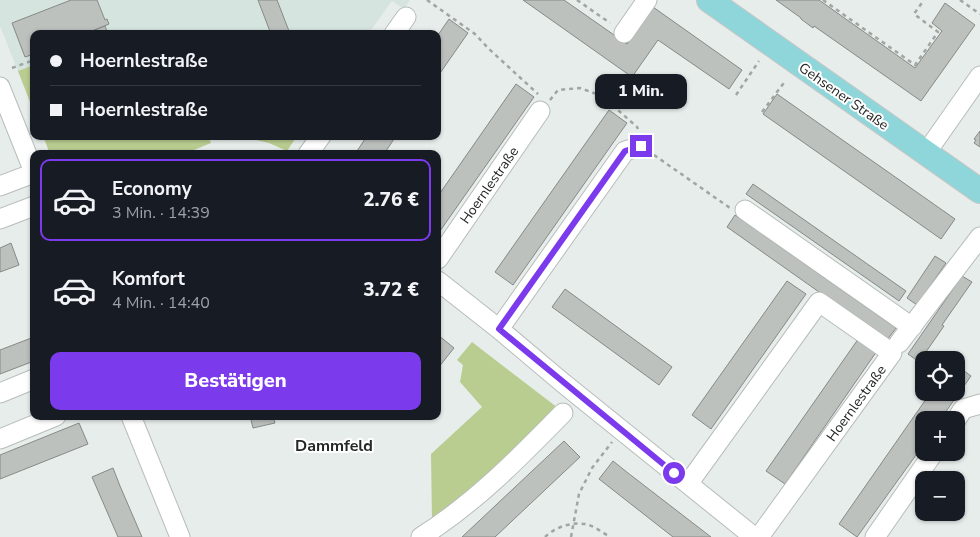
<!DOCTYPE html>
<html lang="de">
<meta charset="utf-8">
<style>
:root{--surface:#171b24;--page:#20242c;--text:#f1f3f6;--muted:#9ea1a6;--line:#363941;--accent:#7c3aed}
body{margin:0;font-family:"Nunito Sans",sans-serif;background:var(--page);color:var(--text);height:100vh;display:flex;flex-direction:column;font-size:19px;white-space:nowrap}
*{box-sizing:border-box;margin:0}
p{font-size:16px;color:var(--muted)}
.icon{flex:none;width:28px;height:28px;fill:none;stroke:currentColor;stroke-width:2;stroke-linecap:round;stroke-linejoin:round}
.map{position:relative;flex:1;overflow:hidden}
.side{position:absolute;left:30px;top:150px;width:411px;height:270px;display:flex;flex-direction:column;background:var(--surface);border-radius:10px;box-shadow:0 1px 4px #0004}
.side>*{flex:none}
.hud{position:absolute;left:30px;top:30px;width:411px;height:110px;border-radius:10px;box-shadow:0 1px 4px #0004;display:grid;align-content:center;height:110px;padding:0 20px;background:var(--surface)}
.buttons{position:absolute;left:915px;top:351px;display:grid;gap:10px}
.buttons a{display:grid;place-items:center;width:50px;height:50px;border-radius:10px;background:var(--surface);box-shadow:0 1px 4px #0004;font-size:25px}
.end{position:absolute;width:22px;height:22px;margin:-11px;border:6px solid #7c3aed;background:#fff;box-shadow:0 0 0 2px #fff}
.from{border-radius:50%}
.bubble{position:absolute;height:35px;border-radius:10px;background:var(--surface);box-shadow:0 1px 4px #0004;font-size:16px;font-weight:800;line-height:35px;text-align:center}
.hud b{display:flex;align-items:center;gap:18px;height:48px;font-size:19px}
.hud b+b{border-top:1px solid var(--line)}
.hud i{width:12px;height:12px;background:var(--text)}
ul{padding:9px 0 0;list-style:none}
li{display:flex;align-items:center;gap:15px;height:82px;margin:0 10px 8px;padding:0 10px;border:2px solid transparent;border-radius:10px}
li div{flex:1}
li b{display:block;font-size:19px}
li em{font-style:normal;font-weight:800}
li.selected{border-color:var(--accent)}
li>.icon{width:45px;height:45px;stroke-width:1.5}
.button{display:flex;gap:10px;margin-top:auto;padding:10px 20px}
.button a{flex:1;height:58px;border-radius:10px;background:var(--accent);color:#fff;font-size:20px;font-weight:800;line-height:58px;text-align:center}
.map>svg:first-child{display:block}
.built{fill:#d5e4df}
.green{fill:#bacd91}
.building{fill:#bdc1bd;stroke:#868a87}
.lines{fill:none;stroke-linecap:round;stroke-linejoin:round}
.minor-casing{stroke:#b7bdbb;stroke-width:21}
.major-casing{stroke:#c6c7c7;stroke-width:26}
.path{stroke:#a1a5a4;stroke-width:2.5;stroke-dasharray:4 4;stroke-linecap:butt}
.minor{stroke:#fff;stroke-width:19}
.major{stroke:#8ed6d9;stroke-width:24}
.route{stroke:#7c3aed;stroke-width:6}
.labels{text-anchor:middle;stroke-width:4;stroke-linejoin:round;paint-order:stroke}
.street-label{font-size:14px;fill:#252727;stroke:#fff}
.quarter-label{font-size:16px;font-weight:bold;fill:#252727;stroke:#fff}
</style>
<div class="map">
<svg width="980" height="537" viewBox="0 0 980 537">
<rect width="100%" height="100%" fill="#e7edeb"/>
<path class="built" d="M0,0H410L404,9L392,1L368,34H34V112L0,26Z"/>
<path class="green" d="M34,65V112L18,71Z
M43,136H116L117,138L122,136H208L211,143L184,154H50Z
M251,136H297L287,151L269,143L252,139Z
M472,342L558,408L492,473L432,521L431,454L482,407L460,382L463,365L457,360Z"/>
<path class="building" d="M71,0H97L105,20L107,19L109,24L85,34H34V54L25,57L12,23Z
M258,0H277L289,31L282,34H271Z
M523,0H564L627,44L653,7L742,70L729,89L658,40L632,77Z
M776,0H819L915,68L942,31L932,23L945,3L975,25L921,101L814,26L813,28L801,19V18Z
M449,19L468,33L438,76V35Z
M105,26L108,34H109H93L92,31Z
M516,84L534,97L440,231L438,229V196Z
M777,94L955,219L941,239L763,114Z
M609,110L627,123L513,285L495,272Z
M980,131V147L974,143L976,140L974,139Z
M367,136H396L384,154H355Z
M753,184L906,291L899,301L746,194Z
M735,215L896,328L887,340L727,227Z
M11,243L19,265L0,272V248Z
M935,256L946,263L917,305L907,298Z
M962,276L972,282L942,325L944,326L919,362L908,354Z
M787,281L806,294L711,429L692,415Z
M565,289L672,367L659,385L552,307Z
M438,332L440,334L438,335L454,348L438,368Z
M861,335L879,348L785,484L766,471Z
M34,337V361L0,374V350Z
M956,365L971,376L940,420H924V444L857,537L839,524L931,392H956Z
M250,416H273L275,423L253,428Z
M79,423L88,444L0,479V455Z
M564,441L580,457L495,537H462Z
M613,461L628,473L711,537H673L599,479Z
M113,468L120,486L142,537H118L92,477Z"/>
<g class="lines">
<defs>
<path id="minor" d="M624,33L647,0
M394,34L406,17
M0,87L34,172
M926,153L980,76
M308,154L321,136
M0,186L34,173
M745,210L912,327
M0,219L34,206
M438,259L540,111
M438,281L499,329L563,383L754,537
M499,329L625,151L641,146
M899,343L980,237
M0,393L34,379
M131,416L180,537
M956,420L963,409L980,404
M0,439L56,416
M688,484L819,302L892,353L759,537
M421,537C475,503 519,458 563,413
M875,537L934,452"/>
<path id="major" d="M709,0L980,191"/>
</defs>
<use href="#minor" class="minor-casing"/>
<use href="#major" class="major-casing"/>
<path class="path" d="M427,0L475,34L489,49L538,94
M577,0L610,23
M823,0L915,65L938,32L914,14L924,0
M960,0L980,14
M12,68L34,60
M736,95L759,61
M550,100L558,90L580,88L602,96L637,127L638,129
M762,112L786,80
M229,136L231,142
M654,155L730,208
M545,537C556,527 570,522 585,524C593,525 603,533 610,537
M571,537L579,494L592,468L612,442"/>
<use href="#minor" class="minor"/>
<use href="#major" class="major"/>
</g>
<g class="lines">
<path class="route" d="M641,146L625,151L499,329L674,473"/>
</g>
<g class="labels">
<g class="street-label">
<text transform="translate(844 96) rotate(35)" y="5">Gehsener Straße</text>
<text transform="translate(489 185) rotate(-55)" y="5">Hoernlestraße</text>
<text transform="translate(856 403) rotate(-54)" y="5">Hoernlestraße</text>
</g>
<g class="quarter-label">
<text x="334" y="451">Dammfeld</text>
</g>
</g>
</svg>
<div class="buttons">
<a><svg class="icon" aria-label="locate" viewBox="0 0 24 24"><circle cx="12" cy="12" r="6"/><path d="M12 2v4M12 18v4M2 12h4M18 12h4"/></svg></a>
<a>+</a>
<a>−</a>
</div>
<i class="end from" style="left:674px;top:473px"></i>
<i class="end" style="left:641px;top:146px"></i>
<div class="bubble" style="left:595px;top:74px;width:92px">1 Min.</div>
<div class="hud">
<b><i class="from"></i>Hoernlestraße</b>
<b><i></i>Hoernlestraße</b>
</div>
<section class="side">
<ul>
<li class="selected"><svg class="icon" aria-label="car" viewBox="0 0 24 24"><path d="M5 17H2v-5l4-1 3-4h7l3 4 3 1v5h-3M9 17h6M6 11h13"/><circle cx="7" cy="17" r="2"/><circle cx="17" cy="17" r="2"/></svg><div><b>Economy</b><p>3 Min. · 14:39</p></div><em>2.76 €</em></li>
<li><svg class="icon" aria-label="car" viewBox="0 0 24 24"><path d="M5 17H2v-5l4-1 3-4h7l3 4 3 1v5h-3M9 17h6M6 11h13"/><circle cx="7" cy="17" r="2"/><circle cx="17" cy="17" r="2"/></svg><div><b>Komfort</b><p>4 Min. · 14:40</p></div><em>3.72 €</em></li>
</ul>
<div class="button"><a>Bestätigen</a></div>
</section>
</div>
